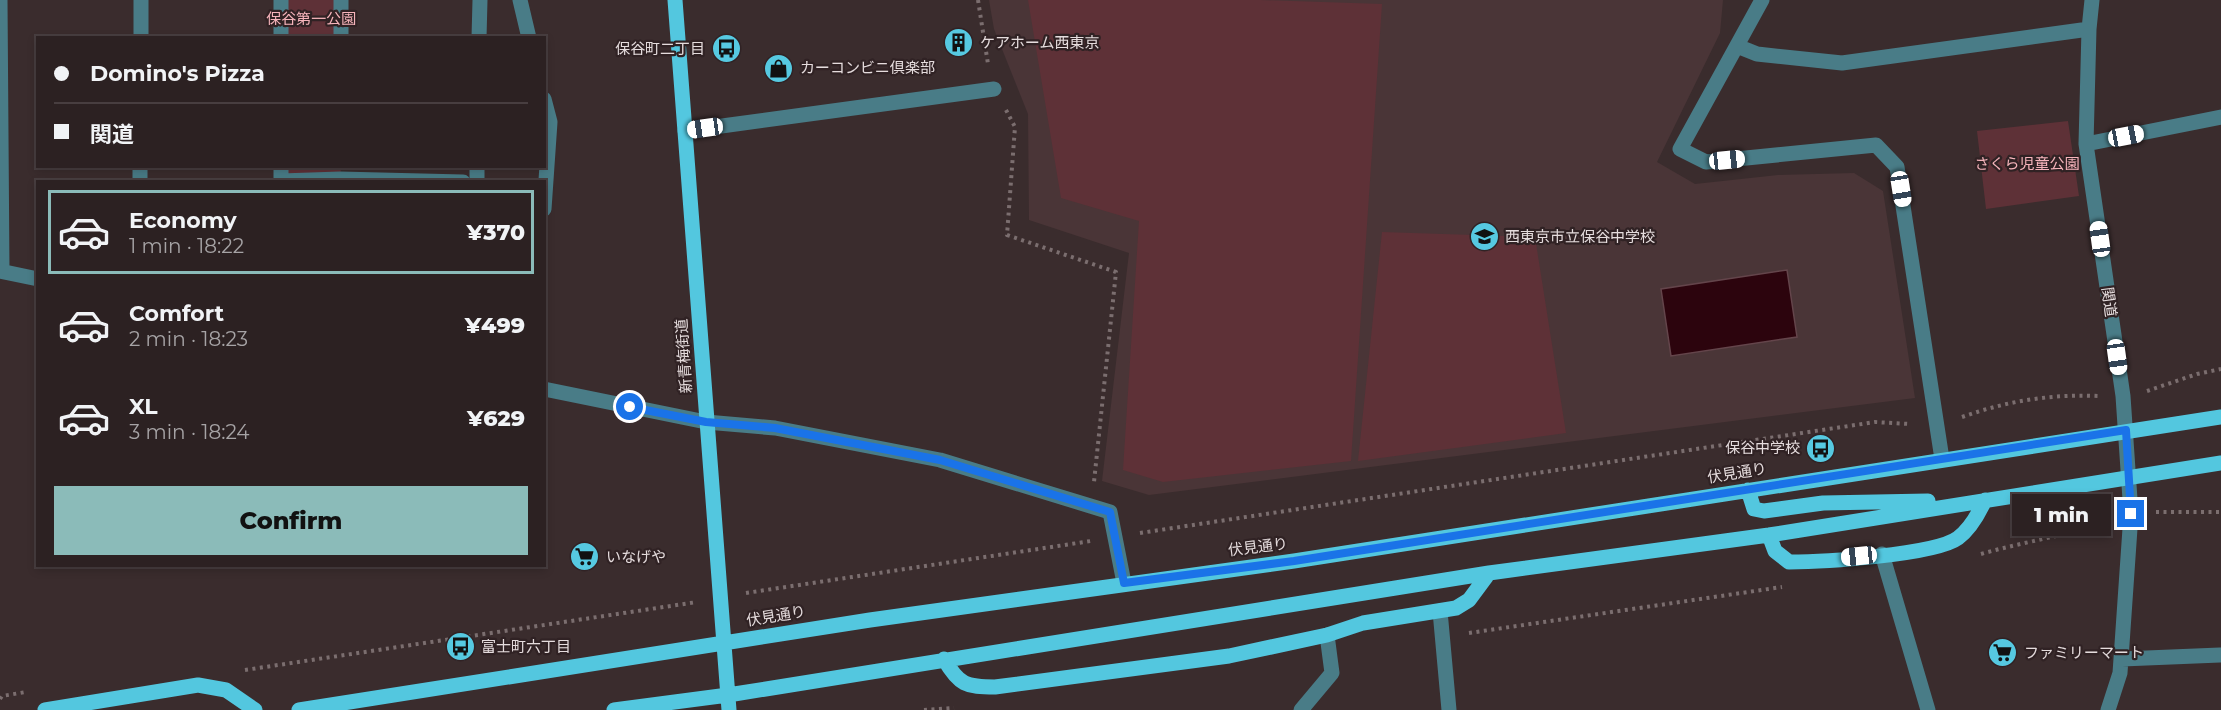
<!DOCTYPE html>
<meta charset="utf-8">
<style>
:root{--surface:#2c2122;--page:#34292a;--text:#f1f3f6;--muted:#a6a3a5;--line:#483e40;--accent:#8bbbb9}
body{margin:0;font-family:Montserrat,"Noto Sans JP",sans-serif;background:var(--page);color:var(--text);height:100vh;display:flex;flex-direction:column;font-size:22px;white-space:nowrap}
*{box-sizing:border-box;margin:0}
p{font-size:20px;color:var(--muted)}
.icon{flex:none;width:33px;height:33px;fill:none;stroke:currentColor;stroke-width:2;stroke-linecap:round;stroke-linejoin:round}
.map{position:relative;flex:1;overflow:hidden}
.details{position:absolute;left:36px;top:180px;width:510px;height:387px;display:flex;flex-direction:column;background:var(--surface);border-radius:0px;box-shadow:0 3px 9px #0003,0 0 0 2px var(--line)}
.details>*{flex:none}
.top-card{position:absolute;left:36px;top:36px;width:510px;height:132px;border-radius:0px;box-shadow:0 3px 9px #0003,0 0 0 2px var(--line);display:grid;align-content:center;height:132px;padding:0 18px;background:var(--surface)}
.end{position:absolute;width:27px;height:27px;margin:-14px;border:8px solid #1a73e8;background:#fff;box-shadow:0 0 0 3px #fff}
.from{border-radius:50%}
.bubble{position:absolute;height:42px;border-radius:0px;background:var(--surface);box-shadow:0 3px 9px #0003,0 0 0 2px var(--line);font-size:20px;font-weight:800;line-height:42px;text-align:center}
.car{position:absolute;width:18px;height:36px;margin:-18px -9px;border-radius:8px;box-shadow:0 0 4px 2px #0007;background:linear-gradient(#fff 24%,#345 0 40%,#fff 0 76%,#345 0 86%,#fff 0)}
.top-card b{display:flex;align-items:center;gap:21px;height:57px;font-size:22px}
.top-card b+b{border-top:2px solid var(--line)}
.top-card i{width:15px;height:15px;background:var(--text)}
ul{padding:10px 0 0;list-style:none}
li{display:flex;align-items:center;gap:18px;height:84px;margin:0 12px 9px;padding:0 6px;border:3px solid transparent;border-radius:0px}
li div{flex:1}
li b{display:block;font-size:22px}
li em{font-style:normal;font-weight:800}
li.on{border-color:var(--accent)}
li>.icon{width:54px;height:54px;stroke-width:1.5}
.action{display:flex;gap:12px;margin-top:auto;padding:12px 18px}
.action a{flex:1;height:69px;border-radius:0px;background:var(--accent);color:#111;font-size:24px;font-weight:800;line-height:69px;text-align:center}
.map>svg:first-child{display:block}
.built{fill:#4a3537}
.green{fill:#5e3137}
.water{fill:#2c040d;stroke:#64454b;stroke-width:1.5}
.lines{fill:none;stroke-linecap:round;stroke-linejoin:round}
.path{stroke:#7b6e6f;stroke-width:4;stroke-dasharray:3 4.5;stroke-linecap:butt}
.minor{stroke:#497c87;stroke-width:15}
.major{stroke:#53c7df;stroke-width:15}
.route{stroke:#1a73e8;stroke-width:8}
.labels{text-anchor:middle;stroke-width:4.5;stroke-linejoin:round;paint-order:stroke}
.park-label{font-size:15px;fill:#f6b4bb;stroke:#302224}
.poi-label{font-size:15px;fill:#e5dcdd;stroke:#302224;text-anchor:start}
.street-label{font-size:15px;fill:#e5dcdd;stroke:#302224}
</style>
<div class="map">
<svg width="2221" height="710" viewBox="0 0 2221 710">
<rect width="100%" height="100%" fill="#3a2c2d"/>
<path class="built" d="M989,0H1723L1720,33L1657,162L1695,184L1778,175L1854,173L1883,191L1915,398L1149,495L1102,481L1129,253L1029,220L1028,114L994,29Z"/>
<path class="green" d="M281,0H341V37L281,38Z
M1028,0H1260L1382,4L1351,461L1163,482L1123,470L1139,221L1061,198Z
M2068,121L2079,196L1986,209L1977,131Z
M281,167H341L340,179L281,181Z
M1382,232L1535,237L1566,433L1358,461Z"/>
<path class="water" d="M1787,270L1797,337L1671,356L1661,289Z"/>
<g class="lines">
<path class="path" d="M978,0L988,64
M1006,110L1015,127L1007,235L1116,272L1094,482
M2147,391L2197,374L2221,369
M1962,417C2007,401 2050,394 2098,396
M2156,512H2221
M1140,533L1875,422L1910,424
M1981,554C2023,542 2064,536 2105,523
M746,593L1091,541
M1469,633L1782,587
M245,670L697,602
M0,699L2,696L26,692
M924,710L954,708"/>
<path class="minor" d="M0,0L2,271
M520,0L529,38
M1762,0L1680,149L1706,162L1876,145L1897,167L1942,459
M2092,0L2089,29L2086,144L2123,396L2131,514L2120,673L2108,710
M141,38V0
M281,38V0
M341,38V0
M479,38L480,0
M1737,46L1757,54L1842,63L2089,29
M544,99L550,122L544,209
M685,131L994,89
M2086,144L2221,117
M281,181L340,179L463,182
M140,182V166
M281,182V166
M477,182V166
M0,271L38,279
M544,389L706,422L775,428L940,460L1110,512L1124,583
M1882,554L1928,710
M1440,611L1449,710
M2122,659L2220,655
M1301,710L1332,673L1327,635"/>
<path class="major" d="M675,0L729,710
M1748,490L1754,509L1764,511L1823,503L1928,501
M1769,535L1775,551L1789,562C1821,562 1935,555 1958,538C1970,529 1979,513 1985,500
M944,659C959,685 966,687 995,687L1229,656L1327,635L1363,623L1456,608L1469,600L1489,573
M45,710L198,685L226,690L255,710
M299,710L870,620L1294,561L2221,417
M614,710L728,695L1489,573L1769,535L2221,463"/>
</g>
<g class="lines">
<path class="route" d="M630,407L706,422L775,428L940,460L1110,512L1124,583L1294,561L2126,430L2131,514"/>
</g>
<defs>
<symbol id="building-disc" viewBox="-11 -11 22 22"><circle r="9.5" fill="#56c9e1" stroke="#302224"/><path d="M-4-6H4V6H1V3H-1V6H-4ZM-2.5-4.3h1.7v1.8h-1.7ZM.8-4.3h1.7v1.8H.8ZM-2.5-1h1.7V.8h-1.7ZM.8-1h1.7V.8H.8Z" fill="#111"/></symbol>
<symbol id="bus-disc" viewBox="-11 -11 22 22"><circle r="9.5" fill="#56c9e1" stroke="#302224"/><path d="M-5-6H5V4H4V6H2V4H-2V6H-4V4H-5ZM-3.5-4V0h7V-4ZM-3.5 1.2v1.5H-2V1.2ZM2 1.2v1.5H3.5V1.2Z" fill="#111"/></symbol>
<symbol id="shop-disc" viewBox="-11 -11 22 22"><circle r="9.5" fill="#56c9e1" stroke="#302224"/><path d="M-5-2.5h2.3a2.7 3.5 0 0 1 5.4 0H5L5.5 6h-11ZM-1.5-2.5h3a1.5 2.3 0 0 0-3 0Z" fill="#111"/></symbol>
<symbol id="school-disc" viewBox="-11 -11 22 22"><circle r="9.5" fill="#56c9e1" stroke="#302224"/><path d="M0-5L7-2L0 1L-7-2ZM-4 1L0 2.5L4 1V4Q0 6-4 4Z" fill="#111"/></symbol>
<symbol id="supermarket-disc" viewBox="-11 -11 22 22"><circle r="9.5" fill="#56c9e1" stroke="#302224"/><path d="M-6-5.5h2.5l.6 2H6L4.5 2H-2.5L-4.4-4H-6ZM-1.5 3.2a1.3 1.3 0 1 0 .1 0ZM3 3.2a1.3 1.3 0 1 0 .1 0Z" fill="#111"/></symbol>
</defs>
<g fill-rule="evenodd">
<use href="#building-disc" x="942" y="26" width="33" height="33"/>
<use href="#bus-disc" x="710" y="32" width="33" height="33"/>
<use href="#shop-disc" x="762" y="52" width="33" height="33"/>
<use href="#school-disc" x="1468" y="220" width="33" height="33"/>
<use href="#bus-disc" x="1804" y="432" width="33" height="33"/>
<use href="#supermarket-disc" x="568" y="540" width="33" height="33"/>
<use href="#bus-disc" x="444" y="630" width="33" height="33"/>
<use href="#supermarket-disc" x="1986" y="636" width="33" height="33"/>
</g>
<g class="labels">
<g class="park-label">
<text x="311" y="24">保谷第一公園</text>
<text x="2027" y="169">さくら児童公園</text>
</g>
<g class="poi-label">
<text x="980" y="48">ケアホーム西東京</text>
<text x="705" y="54" text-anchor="end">保谷町二丁目</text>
<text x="800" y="73">カーコンビニ倶楽部</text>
<text x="1505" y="242">西東京市立保谷中学校</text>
<text x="1800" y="453" text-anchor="end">保谷中学校</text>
<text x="606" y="562">いなげや</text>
<text x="481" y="652">富士町六丁目</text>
<text x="2024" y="658">ファミリーマート</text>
</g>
<g class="street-label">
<text transform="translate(2109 302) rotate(82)" y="5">関道</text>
<text transform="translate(684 356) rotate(-94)" y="5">新青梅街道</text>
<text transform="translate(1737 473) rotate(-9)" y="5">伏見通り</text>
<text transform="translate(1258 547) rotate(-7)" y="5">伏見通り</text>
<text transform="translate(776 616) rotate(-9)" y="5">伏見通り</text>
</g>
</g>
</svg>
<i class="end from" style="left:630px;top:407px"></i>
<i class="end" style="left:2131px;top:514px"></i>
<div class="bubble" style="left:2012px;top:494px;width:99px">1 min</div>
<i class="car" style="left:705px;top:128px;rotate:262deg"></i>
<i class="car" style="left:2126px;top:136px;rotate:79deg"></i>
<i class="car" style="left:1727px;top:160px;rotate:84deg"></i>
<i class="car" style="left:1901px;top:189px;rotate:171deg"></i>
<i class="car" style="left:2100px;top:239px;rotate:352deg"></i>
<i class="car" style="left:2117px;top:357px;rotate:172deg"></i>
<i class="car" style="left:1859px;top:556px;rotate:264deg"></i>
<div class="top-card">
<b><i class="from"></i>Domino's Pizza</b>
<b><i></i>関道</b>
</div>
<section class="details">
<ul>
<li class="on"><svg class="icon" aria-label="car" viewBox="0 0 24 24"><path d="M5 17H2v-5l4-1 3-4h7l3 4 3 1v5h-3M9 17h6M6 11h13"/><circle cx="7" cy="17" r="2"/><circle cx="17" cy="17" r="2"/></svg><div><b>Economy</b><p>1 min · 18:22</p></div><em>¥370</em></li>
<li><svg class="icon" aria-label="car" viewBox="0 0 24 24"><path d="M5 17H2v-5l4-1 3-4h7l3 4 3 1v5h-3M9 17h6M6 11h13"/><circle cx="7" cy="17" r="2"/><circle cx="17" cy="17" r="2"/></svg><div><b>Comfort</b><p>2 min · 18:23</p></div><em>¥499</em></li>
<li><svg class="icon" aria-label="car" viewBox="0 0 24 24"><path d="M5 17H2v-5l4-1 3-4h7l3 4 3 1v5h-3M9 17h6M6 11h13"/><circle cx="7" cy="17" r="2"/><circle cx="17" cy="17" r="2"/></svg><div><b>XL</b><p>3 min · 18:24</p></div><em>¥629</em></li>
</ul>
<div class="action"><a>Confirm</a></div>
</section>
</div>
